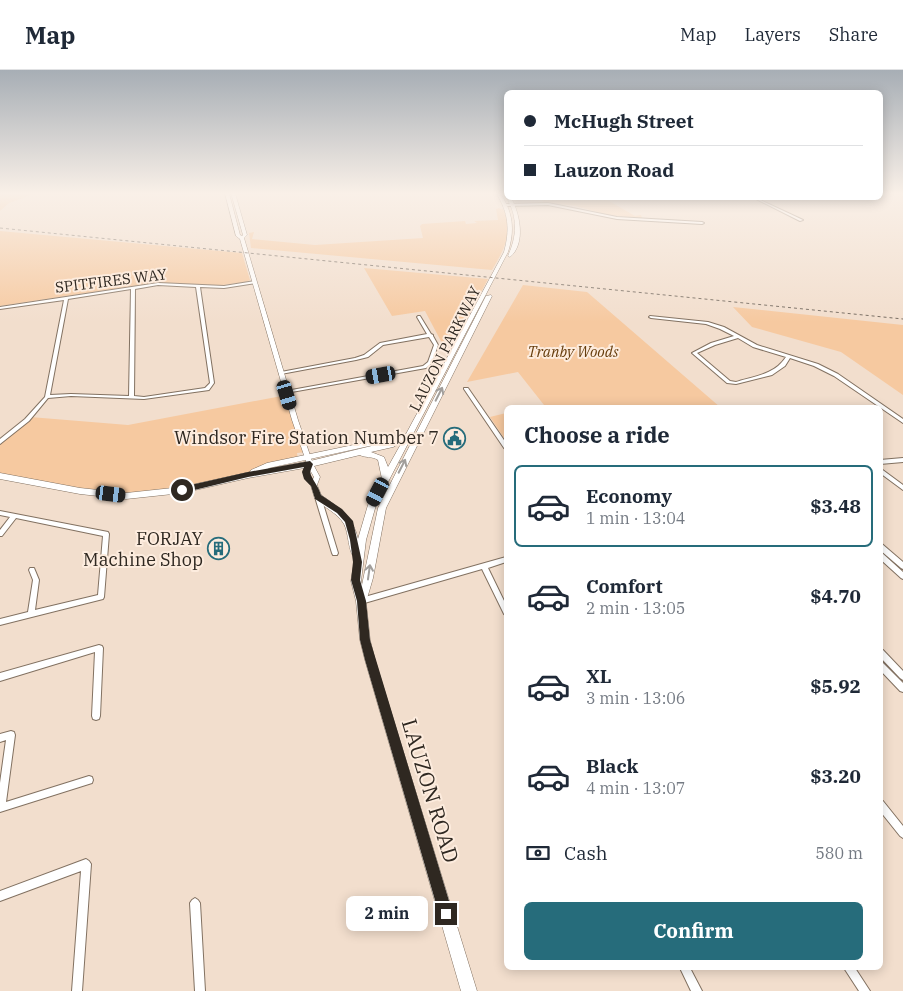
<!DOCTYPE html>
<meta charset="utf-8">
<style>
:root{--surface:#fff;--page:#f2f2f3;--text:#1f2937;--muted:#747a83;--line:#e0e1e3;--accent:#266c7b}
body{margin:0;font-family:"IBM Plex Serif",serif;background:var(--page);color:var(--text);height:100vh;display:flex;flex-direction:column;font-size:19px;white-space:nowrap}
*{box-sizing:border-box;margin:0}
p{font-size:16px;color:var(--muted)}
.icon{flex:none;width:28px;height:28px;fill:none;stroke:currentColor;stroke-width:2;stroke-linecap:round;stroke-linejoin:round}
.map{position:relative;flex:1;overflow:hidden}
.details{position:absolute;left:504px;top:335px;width:379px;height:565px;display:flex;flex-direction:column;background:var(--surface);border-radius:8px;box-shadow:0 2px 12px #0003}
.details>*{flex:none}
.banner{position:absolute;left:504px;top:20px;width:379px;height:110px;border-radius:8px;box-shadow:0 2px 12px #0003;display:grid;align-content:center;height:110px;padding:0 20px;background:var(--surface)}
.end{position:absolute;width:22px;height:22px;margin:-11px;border:6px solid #2f2821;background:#fff;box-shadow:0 0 0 2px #fff}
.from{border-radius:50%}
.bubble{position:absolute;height:35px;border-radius:8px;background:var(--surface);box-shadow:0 2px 12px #0003;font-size:16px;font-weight:700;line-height:35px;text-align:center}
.car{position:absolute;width:15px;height:30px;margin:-15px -8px;border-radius:6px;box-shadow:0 0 4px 1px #0007;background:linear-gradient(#222 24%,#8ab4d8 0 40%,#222 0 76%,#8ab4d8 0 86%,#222 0)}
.banner b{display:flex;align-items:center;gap:18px;height:48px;font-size:19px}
.banner b+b{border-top:1px solid var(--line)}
.banner i{width:12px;height:12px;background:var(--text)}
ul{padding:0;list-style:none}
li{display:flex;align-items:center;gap:15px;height:82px;margin:0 10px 8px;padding:0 10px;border:2px solid transparent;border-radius:8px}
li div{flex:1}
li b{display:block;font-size:19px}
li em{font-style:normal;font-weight:700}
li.active{border-color:var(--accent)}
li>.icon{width:45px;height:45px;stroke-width:1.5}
h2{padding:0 20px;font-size:22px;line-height:60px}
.pay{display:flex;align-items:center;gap:12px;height:55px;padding:0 20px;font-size:19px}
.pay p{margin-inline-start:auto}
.button{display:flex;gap:10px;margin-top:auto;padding:10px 20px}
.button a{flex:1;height:58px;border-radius:8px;background:var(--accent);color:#fff;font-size:20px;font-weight:700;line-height:58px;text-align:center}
header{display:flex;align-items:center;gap:30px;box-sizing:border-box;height:70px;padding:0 25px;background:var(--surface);border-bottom:1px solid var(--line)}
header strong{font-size:24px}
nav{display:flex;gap:28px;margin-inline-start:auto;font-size:18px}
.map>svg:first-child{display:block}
.green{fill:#f6c9a0}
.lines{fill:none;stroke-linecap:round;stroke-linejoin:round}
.minor-casing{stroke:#827161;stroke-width:2}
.tertiary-casing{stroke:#827161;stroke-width:1}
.secondary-casing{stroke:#827161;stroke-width:1}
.minor{fill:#fff;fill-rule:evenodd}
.tertiary{fill:#fff;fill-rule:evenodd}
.secondary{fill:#fff;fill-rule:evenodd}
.rail{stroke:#756a5f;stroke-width:1;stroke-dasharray:3 3;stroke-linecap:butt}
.oneway{stroke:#a19e9b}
.route{fill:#2f2821}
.labels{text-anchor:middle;stroke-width:4;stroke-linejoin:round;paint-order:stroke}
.far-street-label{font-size:15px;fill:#2f2821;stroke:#fdecde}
.far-park-label{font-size:15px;font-style:italic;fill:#673e0e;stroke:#fdecde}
.poi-label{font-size:18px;fill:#2f2821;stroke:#fdecde;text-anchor:end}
.near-street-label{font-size:21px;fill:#2f2821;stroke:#fdecde}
</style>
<header>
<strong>Map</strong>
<nav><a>Map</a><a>Layers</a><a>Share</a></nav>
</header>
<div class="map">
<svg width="903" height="921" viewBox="0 0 903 921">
<rect width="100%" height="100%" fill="#f2decd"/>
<path class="green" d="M9,123H36L9,133L0,141V125Z
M538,128H604L635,146L641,145L642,148L608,145L575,136L544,132Z
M499,138L504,140C514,162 503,182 492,200L251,178L249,163L254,162L252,169L315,175L423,168L420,156L422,154L465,151L466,154L477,153L474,151L498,150L496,139Z
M0,161L242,183L250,210L246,212L215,216L168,213L147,214L0,236Z
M364,198L488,209L453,275H443L425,241L392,246Z
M523,215L587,222L720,337H532L544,335L518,302L467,312Z
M733,237L903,255V325L841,282L752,257Z
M287,325L306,382L297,383L298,389L248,405L182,420L126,426L0,406V374L30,347L128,355Z
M506,343V371L490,347Z"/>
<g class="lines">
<defs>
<path id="minor" d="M754,128H756L803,150L800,151Z
M548,133L617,147L702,152L704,153L702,154L617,149L548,135L505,136L503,135L505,134Z
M255,211H256V213L224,218L200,217L214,313L209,320L144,329L71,326L48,328L29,351L0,374V369L25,349L45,327L64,230L0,239V237L158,213L224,216ZM158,215L196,217L210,313L205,318L144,327L134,326L135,219ZM131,219L129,326L71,324L50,325L68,229Z
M418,246H420L431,264L433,265V266L438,275L432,293L426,298L286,323L284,322L286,321L423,296L428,292L434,275L429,267L383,275L368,287L356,290L281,304L279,303L281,302L355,288L364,285L380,273L427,264L417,247Z
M650,246L708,252L724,257L757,275L818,294L838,304L903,349V353L834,306L814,296L790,288L785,296L772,305L736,314L727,313L692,283L711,273L734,266L720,259L706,254L651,248L649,247ZM738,268L753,277L786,287C774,305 755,306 736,312L730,311L697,283L715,275Z
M464,318H468L506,373V379L504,378L464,319Z
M903,388V392L880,394V390Z
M880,398L903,415V420L880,403Z
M318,425L321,427L338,483L337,485H333L332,483L315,427Z
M0,441L108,462L109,464L104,527L103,529L0,555V549L28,542L33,510L29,500L30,498H34L39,510L35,540L98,525L103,466L16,448L2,466H0V460L10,447L0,445Z
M880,474H882L903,492V499L901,498L880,480Z
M880,482L882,483L903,502V509L901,508L880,489Z
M506,487V492L488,498L506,535V545L504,544L482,499L361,534L359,533L358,531L359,529L361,528Z
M99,575L102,576L103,578L100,646L99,649L96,650L93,649L92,646L95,582L0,611V603Z
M880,579L883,580L903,601V610L900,608L880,587Z
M880,592L883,593L903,613V622L900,621L880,600Z
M11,661L14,662L15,665L6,732L89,706L92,707L93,710L92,713L0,742V713L6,670L0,672V664Z
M880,730L883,731L903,756V768L900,766L880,741Z
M86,789L89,791L91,794L82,921H72L81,801L0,831V821Z
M195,828L198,830L200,833L205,921H195L190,833L192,830Z
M680,898H690L702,921H691Z
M844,898H855L870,921H859Z"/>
<path id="tertiary" d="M225,123H229L240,165L242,166L243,165L231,123H235L247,165L244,168L298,350L313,394L320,407L317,415L322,427L321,429H315L311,416L305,409L303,401L307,394L292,350L240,169L236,166ZM310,400L314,407L313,409L311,408Z"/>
<path id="secondary" d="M496,123H500C513,142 515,160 508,182L376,435L366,470L361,511L362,515L378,438L486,226L491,225L492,226L386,438L373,508L366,532L370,570L375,590L477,921H461L365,590L360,570L356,531L351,511L355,488C348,483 349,463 344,454C337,442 322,437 314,427L318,424L321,425C338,437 353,447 358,469L368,435L382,409L378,390C372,386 365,388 360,385L310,397L248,408L182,423L126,429L80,424L0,409V403L80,418L126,423L182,417L250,402L251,400L267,393L406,364L504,182C510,160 509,143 496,123ZM392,371L310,391L268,399L269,398ZM402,372L388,397L384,387L371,382L393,377Z
M507,128H511C520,143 526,174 510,187L508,186C517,166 518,148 507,128Z"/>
</defs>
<use href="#minor" class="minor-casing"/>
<use href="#tertiary" class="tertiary-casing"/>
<use href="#secondary" class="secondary-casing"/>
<use href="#minor" class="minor"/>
<use href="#tertiary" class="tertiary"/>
<use href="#secondary" class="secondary"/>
<path class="rail" d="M0,158L903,249"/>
</g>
<defs><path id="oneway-shaft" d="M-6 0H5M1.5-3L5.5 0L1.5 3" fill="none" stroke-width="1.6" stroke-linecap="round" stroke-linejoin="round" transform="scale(1.25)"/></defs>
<g class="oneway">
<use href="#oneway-shaft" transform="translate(439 324) rotate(-63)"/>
<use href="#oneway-shaft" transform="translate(402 396) rotate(-63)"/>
<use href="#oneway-shaft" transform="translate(369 502) rotate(-82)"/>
</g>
<linearGradient id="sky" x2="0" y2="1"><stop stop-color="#a7aeb5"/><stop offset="0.49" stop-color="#f9f0e8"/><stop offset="1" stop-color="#f9f0e8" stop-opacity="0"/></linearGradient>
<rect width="903" height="252" fill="url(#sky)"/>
<path class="route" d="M310,391L313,394L310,402C312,410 318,415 321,425L342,439L353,451L362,492L360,510L366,531L370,570L453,844L451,849L446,851L441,849L439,844L365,590L360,570L357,531L351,510L353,492L350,470L345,452L337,443L315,429L311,416L304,409L302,402L304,397L248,407L182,423L178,420L182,417L248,402Z"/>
<defs>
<symbol id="civic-ring" viewBox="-11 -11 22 22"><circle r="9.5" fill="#fdecde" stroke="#266c7b" stroke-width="1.5"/><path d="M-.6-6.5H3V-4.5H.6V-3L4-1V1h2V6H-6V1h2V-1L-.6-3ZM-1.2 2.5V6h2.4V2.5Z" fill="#266c7b"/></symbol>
<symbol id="building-ring" viewBox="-11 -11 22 22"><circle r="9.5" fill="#fdecde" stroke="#266c7b" stroke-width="1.5"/><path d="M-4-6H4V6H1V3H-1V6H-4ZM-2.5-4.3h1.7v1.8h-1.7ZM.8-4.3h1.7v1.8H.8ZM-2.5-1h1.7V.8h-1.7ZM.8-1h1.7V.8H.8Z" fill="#266c7b"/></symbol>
</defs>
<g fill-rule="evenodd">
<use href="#civic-ring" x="442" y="356" width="25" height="25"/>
<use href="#building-ring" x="206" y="466" width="25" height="25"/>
</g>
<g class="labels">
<g class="far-street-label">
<text transform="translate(111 211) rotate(-7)" y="5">SPITFIRES WAY</text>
<text transform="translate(445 279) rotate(-63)" y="5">LAUZON PARKWAY</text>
</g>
<g class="far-park-label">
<text x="573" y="287">Tranby Woods</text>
</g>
<g class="poi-label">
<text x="439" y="374">Windsor Fire Station Number 7</text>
<text x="203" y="475">FORJAY<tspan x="203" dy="21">Machine Shop</tspan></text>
</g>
<g class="near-street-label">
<text transform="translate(430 721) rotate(73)" y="7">LAUZON ROAD</text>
</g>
</g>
</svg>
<i class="end from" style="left:182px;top:420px"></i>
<i class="end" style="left:446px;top:844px"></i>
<div class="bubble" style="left:346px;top:826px;width:82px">2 min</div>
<i class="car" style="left:381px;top:305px;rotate:260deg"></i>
<i class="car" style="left:287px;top:325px;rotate:163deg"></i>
<i class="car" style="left:378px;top:422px;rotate:208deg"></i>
<i class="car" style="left:111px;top:424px;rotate:97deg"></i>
<div class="banner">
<b><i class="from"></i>McHugh Street</b>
<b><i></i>Lauzon Road</b>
</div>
<section class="details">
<h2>Choose a ride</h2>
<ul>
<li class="active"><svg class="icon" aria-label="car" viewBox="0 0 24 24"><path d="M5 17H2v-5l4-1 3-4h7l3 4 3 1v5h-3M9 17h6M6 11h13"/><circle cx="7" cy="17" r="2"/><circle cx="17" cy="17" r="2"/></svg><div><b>Economy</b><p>1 min · 13:04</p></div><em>$3.48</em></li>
<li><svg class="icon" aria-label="car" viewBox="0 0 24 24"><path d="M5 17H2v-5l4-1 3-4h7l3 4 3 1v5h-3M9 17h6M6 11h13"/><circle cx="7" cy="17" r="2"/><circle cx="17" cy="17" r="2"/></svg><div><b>Comfort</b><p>2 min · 13:05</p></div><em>$4.70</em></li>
<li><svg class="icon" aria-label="car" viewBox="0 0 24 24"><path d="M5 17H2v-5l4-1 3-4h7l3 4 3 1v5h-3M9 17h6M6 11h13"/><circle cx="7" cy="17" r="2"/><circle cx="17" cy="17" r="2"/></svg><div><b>XL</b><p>3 min · 13:06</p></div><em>$5.92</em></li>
<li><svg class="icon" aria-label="car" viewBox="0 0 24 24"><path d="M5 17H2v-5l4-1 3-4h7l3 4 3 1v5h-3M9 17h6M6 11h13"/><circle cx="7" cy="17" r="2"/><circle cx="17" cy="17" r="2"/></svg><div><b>Black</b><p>4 min · 13:07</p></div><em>$3.20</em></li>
</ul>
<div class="pay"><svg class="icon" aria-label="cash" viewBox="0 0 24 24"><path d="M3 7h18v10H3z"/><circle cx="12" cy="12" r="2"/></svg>Cash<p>580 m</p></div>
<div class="button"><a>Confirm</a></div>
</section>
</div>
